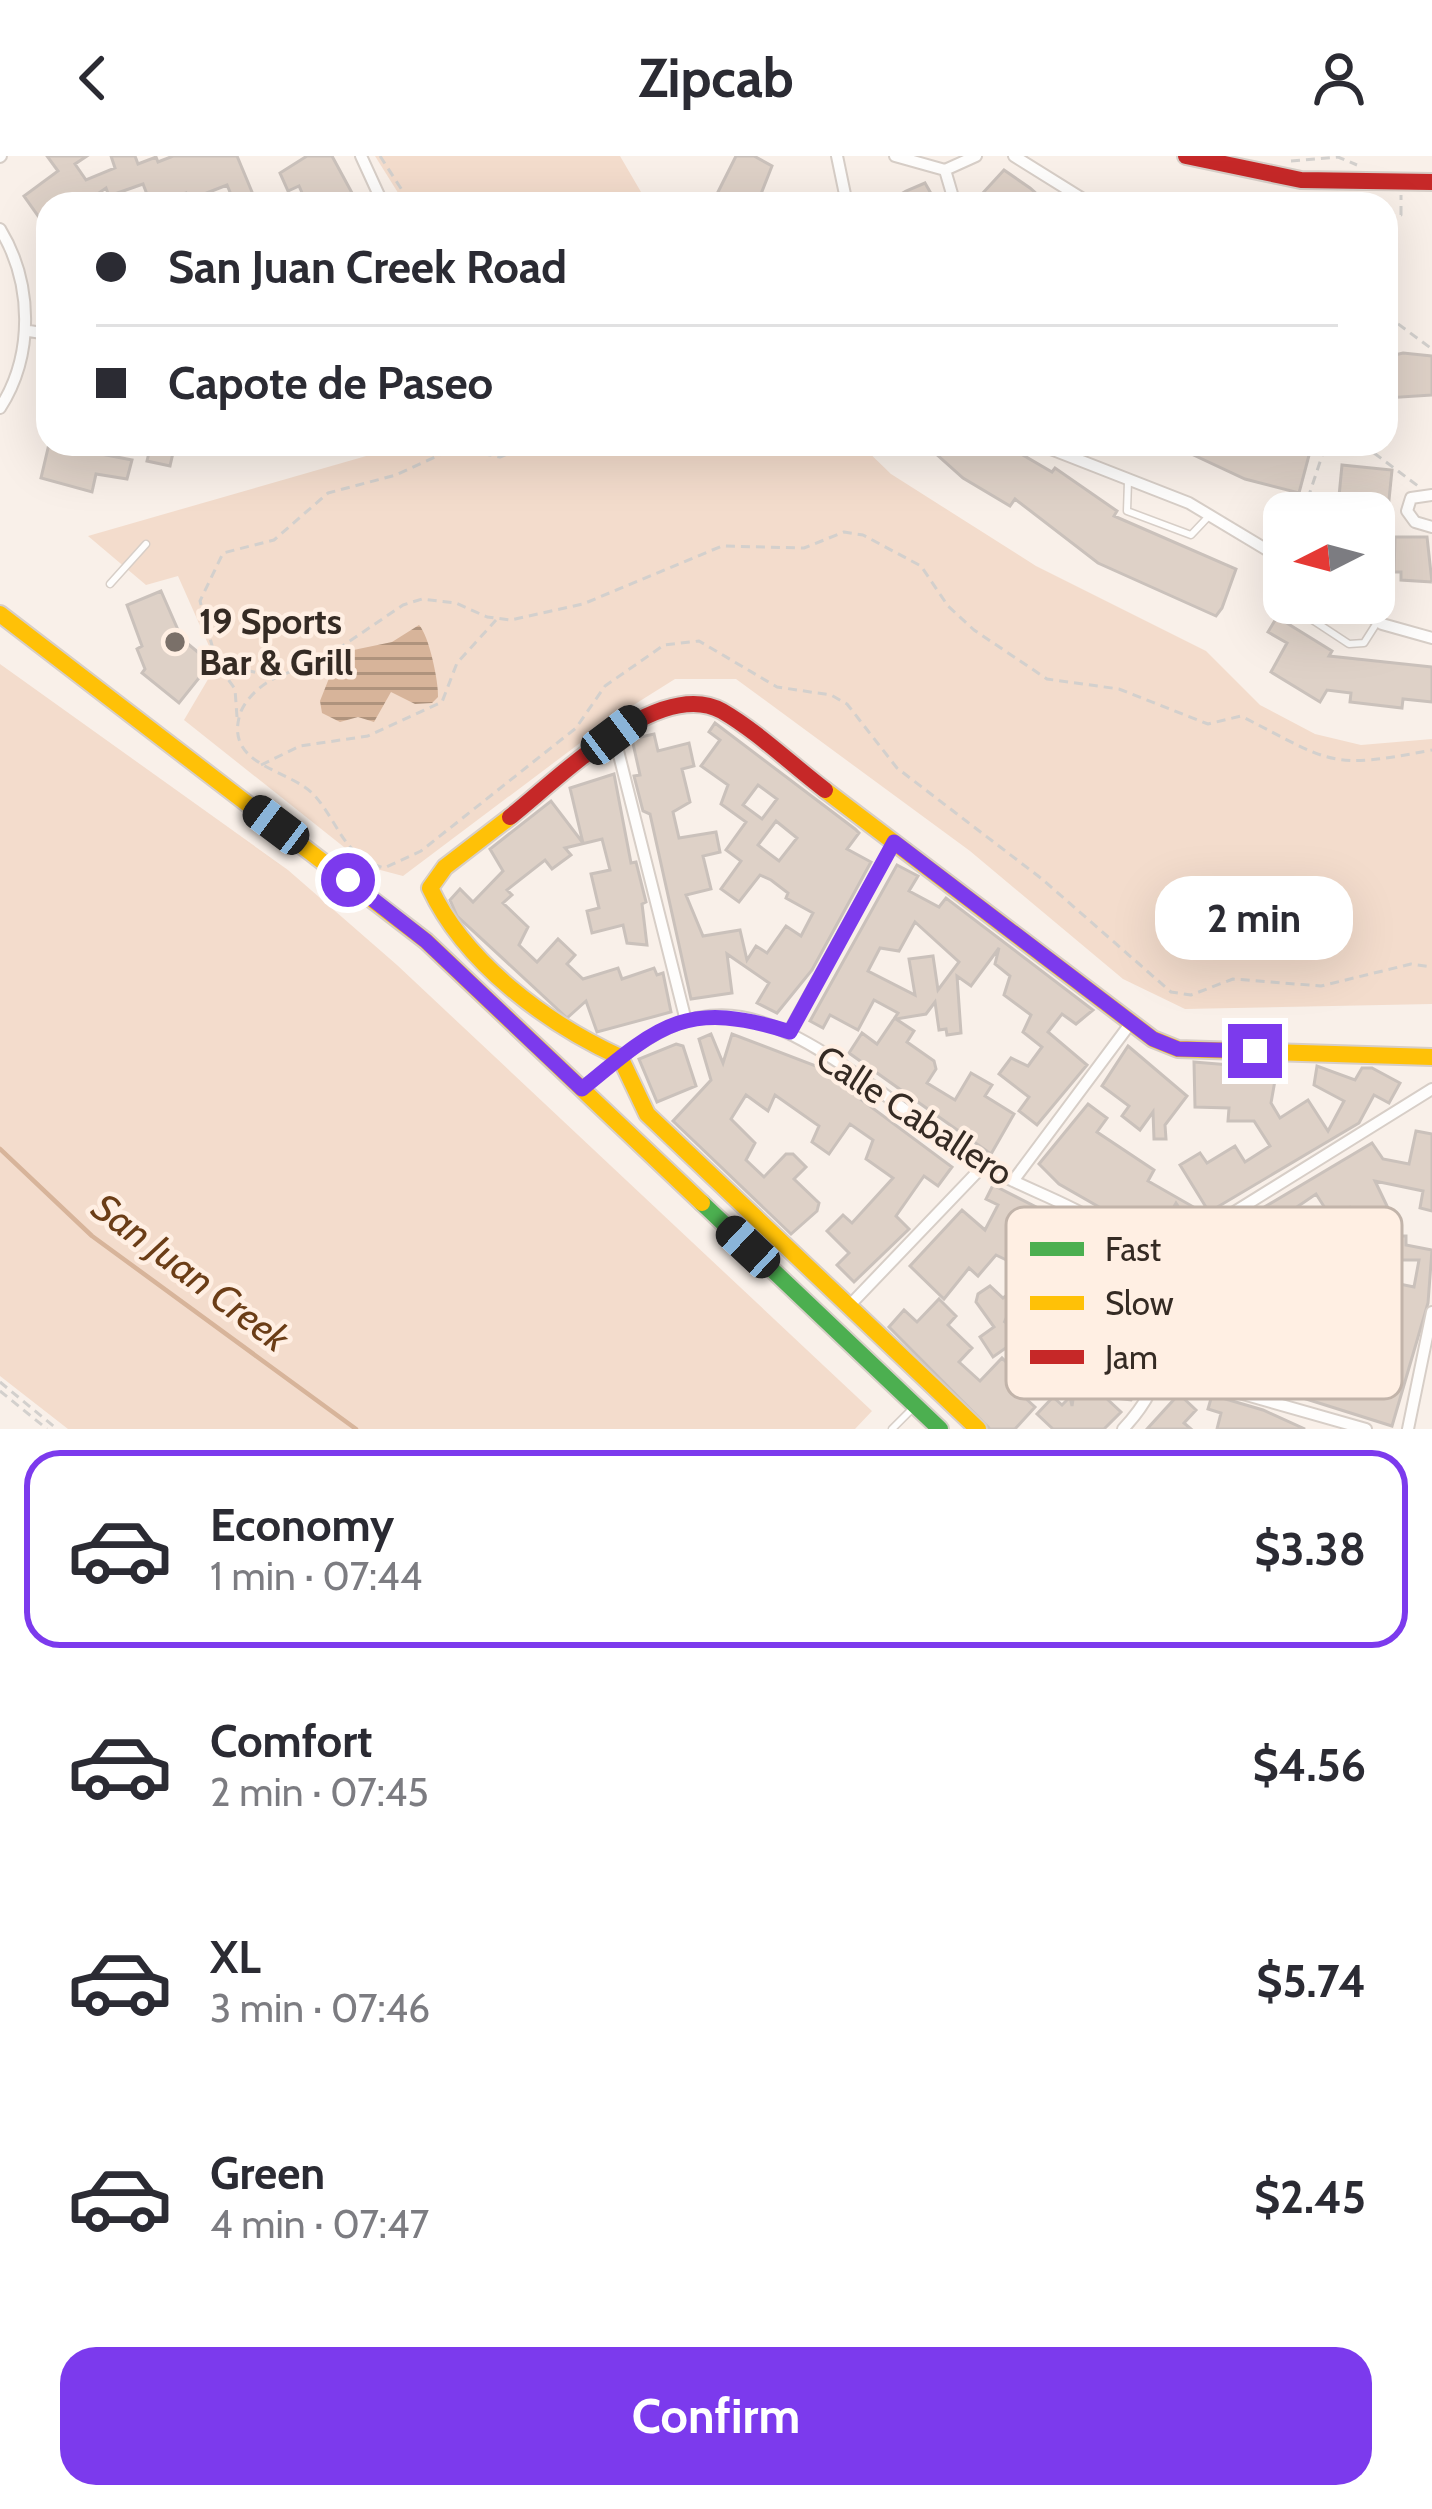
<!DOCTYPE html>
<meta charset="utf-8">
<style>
:root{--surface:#fff;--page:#f2f2f3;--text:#2b2b33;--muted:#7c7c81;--line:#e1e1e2;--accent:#7c3aed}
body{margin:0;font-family:Cabin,sans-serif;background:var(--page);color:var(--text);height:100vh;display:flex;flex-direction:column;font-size:45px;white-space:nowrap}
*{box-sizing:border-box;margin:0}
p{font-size:39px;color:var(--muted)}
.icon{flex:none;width:66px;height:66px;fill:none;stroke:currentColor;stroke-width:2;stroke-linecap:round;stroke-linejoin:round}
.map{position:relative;height:1273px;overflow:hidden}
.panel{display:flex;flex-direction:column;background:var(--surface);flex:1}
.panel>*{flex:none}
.top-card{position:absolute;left:36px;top:36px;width:1362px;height:264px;border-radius:36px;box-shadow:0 12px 48px #0002;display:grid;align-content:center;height:264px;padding:0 60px;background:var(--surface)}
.needle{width:78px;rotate:264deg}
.fabs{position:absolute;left:1263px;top:336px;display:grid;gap:24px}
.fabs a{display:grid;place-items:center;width:132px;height:132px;border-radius:24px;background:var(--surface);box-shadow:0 12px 48px #0002;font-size:60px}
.end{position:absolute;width:54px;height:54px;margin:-27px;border:15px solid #7c3aed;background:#fff;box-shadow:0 0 0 6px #fff}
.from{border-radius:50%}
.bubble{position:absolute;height:84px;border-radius:36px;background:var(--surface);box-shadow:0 12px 48px #0002;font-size:39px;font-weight:700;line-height:84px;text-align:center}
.car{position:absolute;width:36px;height:72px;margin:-36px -18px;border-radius:15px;box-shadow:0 0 9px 3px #0007;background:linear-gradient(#222 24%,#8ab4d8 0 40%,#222 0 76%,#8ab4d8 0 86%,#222 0)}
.top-card b{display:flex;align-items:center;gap:42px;height:114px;font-size:45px}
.top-card b+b{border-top:3px solid var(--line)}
.top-card i{width:30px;height:30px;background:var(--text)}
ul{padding:21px 0 0;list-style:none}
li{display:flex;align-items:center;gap:36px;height:198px;margin:0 24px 18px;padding:0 36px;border:6px solid transparent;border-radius:36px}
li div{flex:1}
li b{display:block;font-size:45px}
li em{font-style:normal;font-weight:700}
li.on{border-color:var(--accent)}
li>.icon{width:108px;height:108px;stroke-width:1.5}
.action{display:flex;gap:24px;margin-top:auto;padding:24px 60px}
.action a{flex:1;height:138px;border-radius:36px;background:var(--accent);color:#fff;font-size:48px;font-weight:700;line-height:138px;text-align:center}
header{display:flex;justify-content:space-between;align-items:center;height:156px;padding:0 60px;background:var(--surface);font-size:54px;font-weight:700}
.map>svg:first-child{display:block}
.grass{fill:#f3dccc}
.water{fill:url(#water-rules)}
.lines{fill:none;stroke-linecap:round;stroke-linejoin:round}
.stream{stroke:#d7b49a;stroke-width:4.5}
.building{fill:#ded1c7;stroke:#cac1bb;stroke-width:3;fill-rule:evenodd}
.lane-casing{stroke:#d7cec7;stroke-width:9}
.street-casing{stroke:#d7cec7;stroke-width:14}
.fast-casing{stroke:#d7cec7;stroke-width:20}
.slow-casing{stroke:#d7cec7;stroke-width:20}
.jam-casing{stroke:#d7cec7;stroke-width:20}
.path{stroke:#d3d0cd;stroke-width:3;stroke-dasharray:9 6;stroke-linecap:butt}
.lane{stroke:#fefdfc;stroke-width:6}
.street{stroke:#fefdfc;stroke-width:10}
.fast{stroke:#4caf50;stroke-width:16}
.slow{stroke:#ffc107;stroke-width:16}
.jam{stroke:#c62828;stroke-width:16}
.route{stroke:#7c3aed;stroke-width:15}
.poi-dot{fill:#7a7069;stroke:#ffefe3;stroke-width:4.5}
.labels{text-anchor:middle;stroke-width:9;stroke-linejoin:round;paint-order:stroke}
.poi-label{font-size:36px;font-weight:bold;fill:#352b24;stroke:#ffefe3;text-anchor:start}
.street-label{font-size:36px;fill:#352b24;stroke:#ffefe3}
.water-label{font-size:39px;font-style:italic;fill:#6b3d16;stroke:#ffefe3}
.key{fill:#ffefe3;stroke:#c2b4aa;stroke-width:3}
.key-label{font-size:33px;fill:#352b24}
</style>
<header><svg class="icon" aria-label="back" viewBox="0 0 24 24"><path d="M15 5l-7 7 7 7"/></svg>Zipcab<svg class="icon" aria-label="person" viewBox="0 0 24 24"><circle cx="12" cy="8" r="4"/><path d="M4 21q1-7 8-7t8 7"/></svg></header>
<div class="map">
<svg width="1432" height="1273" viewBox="0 0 1432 1273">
<defs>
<pattern id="water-rules" width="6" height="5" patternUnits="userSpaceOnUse" patternTransform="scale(3)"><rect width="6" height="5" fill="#d7b49a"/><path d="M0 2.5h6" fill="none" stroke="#af937d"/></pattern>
</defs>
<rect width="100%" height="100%" fill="#f9f0e9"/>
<path class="grass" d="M375,0H620L648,48H405Z
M408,288H860L891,318L1036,410L1206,495L1260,549L1315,578L1361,589L1432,583V848L1185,853L1123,823L970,695L736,523H675L616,560L403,720L369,711L184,564L217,508L178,420L146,429L88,380Z
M0,508L288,714L397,809L872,1255L855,1273H68L0,1220Z"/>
<path class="water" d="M419,469C429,479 439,527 438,541L432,547L415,548L391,536L374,566L358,561L340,566L322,557L320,545L339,497L392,486Z"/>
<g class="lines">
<path class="stream" d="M0,993L92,1080L356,1273"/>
</g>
<path class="building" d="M47,0H87L75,8L86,24L115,12L111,0H135L138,8L156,1L158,6L173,0H237L257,48H235L227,29L189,44L186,37L159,48L150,46L143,28L109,40L106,32L83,48L71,38L48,48V74L24,40L58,15Z
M307,0H332L358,48H307L299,30L288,35L280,17Z
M736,0H754L772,10L757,48H740L718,36Z
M1004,14L1030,32L1048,48H992L981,39Z
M925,27L937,48H884L906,35Z
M1403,197L1432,200V239L1386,242V201Z
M49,288L132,304L127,323L96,318L92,336L41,322Z
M151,288H175L170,310L147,305Z
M925,288H1004L1052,316L1055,312L1117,355L1114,360L1236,413L1222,452L1216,460L1098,407L1015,343L1010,350L963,322Z
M1170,288H1312L1299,337L1245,323Z
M1342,309L1392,314L1385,384L1374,383V357H1347L1348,352L1338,351Z
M1395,381H1427L1432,426L1401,424V416H1394Z
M161,435L182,483L211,507L179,547L142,517L145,513L137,493L142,490L127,449Z
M1277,461L1332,495L1329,500L1432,511V546L1403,543L1402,552L1350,546L1351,537L1327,534L1320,546L1271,516L1287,487L1268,476Z
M715,567L855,673L859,677L847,693L871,706L812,814L777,857L757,847L769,827L727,798L732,837L691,843L650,658L643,655L634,620L640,619L632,583L654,578L658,595L689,587L694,610L682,613L690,646L673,656L679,682L716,676L720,696L703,700L711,733L686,739L703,780L740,774L747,804L756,790L767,797L786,770L801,780L813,757L786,742L788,737L771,724L760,719L739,746L721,733L741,705L726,694L746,666L721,648L728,629L701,610L720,584L709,576ZM758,629L777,643L762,663L743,649ZM776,665L797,682L779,705L758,689Z
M614,618L631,707L636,706L646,746L642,748L647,789L627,787L623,769L592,777L587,755L599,752L591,718L610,714L602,683L565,692L571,699L552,713L545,704L507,734L512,739L503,747L528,771L519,789L537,806L558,783L575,799L567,808L583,823L618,812L622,823L654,812L657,819L663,817L671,856L597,876L586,845L567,862L457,760L450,744L460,733L473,746L503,715L490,693L551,645L583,687L570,632Z
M897,709L918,720L909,735L939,751L946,742L1093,854L1076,868L1062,858L1048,876L1087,909L1037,969L1019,955L1029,941L999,918L1011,902L1028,910L1042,891L1023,876L1031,859L1004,839L1010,820L995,808L999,792L971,830L957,820L961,877L947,879L946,873L939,874L935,846L926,858L896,863L914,875L907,886L934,905L936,913L927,927L955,944L971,917L992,929L985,940L1014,958L991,998L849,897L862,877L877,888L898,857L874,844L858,874L830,859L823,872L810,865ZM915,766L959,806L938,834L933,800L909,803L915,839L868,815L880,792L899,795Z
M711,878L723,907L732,878L816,910L952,1011L938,1030L924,1020L896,1060L909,1073L854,1126L837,1109L849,1097L827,1075L843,1059L852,1067L893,1022L866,1003L873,984L850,968L829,998L812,986L819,970L775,939L768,955L746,939L731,963L755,987L746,1004L764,1021L786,998H793L806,1011L794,1023L819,1047L817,1055L791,1078L673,965L711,924L699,883Z
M676,888L683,890L696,930L657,946L639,903Z
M1128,890L1187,940L1165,969L1166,983H1154L1153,956L1140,974L1122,960L1129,950L1102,930Z
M1194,906L1277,913L1271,947L1280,962L1308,944L1328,975L1344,945L1314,929L1317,910L1355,924L1362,912H1372L1400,927L1389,947L1374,939L1359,967L1209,1056L1180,1009L1200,997L1207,1007L1235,990L1245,1006L1270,990L1254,965H1228L1229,952L1195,951Z
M1088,948L1107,962L1097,976L1154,1014L1148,1025L1204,1057L1189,1067L1176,1047L1155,1083L1059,1028L1039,1008Z
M1416,975L1432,978V1055L1420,1052L1423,1035L1375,1025L1387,1050L1372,1059V1080H1406V1089L1432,1094L1428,1147L1392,1270L1233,1220L1228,1214L1234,1196L1256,1202L1265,1172L1271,1174L1273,1168L1286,1172L1284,1191L1317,1200L1312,1218L1343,1228L1352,1197L1387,1207L1392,1186L1361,1179L1365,1156L1378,1159L1385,1125L1414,1131L1419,1104H1349V1052L1332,1063L1316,1038L1294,1053L1299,1061L1284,1070L1300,1097L1281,1109L1274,1099L1246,1117L1219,1078L1372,987L1383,1003L1409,1008Z
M993,1029L1040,1053L1038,1058L1081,1080L1085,1076L1138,1131L1123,1148L1148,1151L1134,1239L1131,1244L1105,1241L1121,1256L1104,1273H1053L1037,1258L1053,1241L1062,1249L1070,1241L1072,1250L1074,1237L1093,1217L1081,1216L1077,1209L1078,1195L1093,1193L1098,1141L1081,1159L1070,1150L1079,1135L1054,1112L1066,1099L1043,1088L1029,1115L996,1099L978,1120L969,1112L944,1143L910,1110L962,1054L985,1074L998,1049L986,1043Z
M1022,1128L1004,1167L1037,1131L1044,1142L1017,1162L1027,1177L993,1201L980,1181L994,1171L976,1146L978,1138L990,1130L1003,1142Z
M939,1143L956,1160L948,1169L972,1192L959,1206L980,1225L1002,1202L1019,1219L1010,1228L1035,1251L1015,1273H990L889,1171L904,1154L917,1166Z
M1179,1238L1196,1254L1184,1267L1191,1273H1147Z
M1212,1239L1263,1254L1305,1273H1217L1221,1257L1208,1253Z"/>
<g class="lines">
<defs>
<path id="lane" d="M1128,325L1127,355L1191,379L1208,361
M110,428L146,388
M1307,447L1311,463L1349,488L1364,487L1378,465
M892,1273L913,1252"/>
<path id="street" d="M361,0L383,48
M837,0L847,48
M895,0L945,14L976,0
M1014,0L1091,48
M0,1L1,0
M945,14L955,48
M0,73C33,127 34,199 0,252
M29,175L48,178
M1038,288L1189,347L1284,404
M1432,339L1411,342L1407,355L1415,366L1432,371
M1350,447L1382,468L1432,482
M614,579L685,861
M789,876L894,686
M582,933C628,895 677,850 741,861C815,873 915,967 981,1008C1032,1040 1118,1058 1148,1115C1178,1171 1166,1228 1123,1273
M1013,1025L1130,868
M1146,1111L1432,933
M850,1149L983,1010
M1162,1215L1366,1273
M1408,1273L1432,1156"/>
<path id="fast" d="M702,1047L940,1273"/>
<path id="slow" d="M0,458L426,785L702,1047
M825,634L1153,883L1178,893L1432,901
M510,661L445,711L430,732C465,807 546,867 620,901L647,958L978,1273"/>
<path id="jam" d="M1186,0L1301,24L1432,26
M510,661C557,624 659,520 722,555C758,576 791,608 825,634"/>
</defs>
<use href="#lane" class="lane-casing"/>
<use href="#street" class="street-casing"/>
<use href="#fast" class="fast-casing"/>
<use href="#slow" class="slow-casing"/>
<use href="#jam" class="jam-casing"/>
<path class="path" d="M380,0L411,48
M1291,5L1338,1L1357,9
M1386,58L1401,59V39
M1386,159L1432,193
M1386,177V189
M1388,186L1396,170
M1362,288L1418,330
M1303,357L1326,288
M1280,385L1279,366L1284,364
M217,508L273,520
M283,519L338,493L403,449L422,443L456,447L487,461L511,464L583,448L722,390L804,392L844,376L863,379L921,410L948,450L974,474L1047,523L1119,533L1208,568L1241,560C1333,607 1328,614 1432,594
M280,520C265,525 245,542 240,558C224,611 290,612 315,640C340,669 343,700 384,712L421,695L576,572L605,530L664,489L699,485L777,531L831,539L847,548L897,612L1042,723L1171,836L1191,839L1233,823L1321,830L1411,808L1432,811
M237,561L235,533L217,508L200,445L223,397L274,384L328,337L396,319L455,292L500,301L533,288
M261,609L300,590L368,580L442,546L457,507L496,464
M0,1226L57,1273
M0,1235L47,1273"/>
<use href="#lane" class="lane"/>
<use href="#street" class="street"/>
<use href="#fast" class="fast"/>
<use href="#slow" class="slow"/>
<use href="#jam" class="jam"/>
</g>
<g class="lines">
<path class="route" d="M348,724L426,785L582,933C660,868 687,843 790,876L894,686L1153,883L1178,893L1255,895"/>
</g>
<circle class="poi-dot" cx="175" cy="486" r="12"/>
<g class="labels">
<g class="poi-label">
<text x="199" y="478">19 Sports<tspan x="199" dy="41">Bar &amp; Grill</tspan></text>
</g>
<g class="street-label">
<text transform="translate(915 959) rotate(33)" y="13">Calle Caballero</text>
</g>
<g class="water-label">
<text transform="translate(191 1116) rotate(37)" y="14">San Juan Creek</text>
</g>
</g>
<rect x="1006" y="1051" width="396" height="192" rx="18" class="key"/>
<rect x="1030" y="1086" width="54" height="14" fill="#4caf50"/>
<rect x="1030" y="1140" width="54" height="14" fill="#ffc107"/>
<rect x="1030" y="1194" width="54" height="14" fill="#c62828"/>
<g class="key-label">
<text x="1105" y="1105">Fast</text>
<text x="1105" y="1159">Slow</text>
<text x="1105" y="1213">Jam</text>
</g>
</svg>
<div class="fabs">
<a><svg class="needle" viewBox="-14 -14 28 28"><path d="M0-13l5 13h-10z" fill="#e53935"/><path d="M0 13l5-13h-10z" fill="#7c7c81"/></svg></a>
</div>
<i class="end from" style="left:348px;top:724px"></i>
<i class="end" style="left:1255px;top:895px"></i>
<div class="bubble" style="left:1155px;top:720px;width:198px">2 min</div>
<i class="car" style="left:614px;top:579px;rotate:53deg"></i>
<i class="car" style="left:276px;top:669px;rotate:307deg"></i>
<i class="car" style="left:748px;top:1091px;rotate:313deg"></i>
<div class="top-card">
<b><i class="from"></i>San Juan Creek Road</b>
<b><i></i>Capote de Paseo</b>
</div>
</div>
<section class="panel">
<ul>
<li class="on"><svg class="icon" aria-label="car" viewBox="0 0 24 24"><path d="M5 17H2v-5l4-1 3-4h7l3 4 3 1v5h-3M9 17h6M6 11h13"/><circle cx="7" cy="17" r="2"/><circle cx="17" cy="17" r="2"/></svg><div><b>Economy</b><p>1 min · 07:44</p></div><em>$3.38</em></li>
<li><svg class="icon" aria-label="car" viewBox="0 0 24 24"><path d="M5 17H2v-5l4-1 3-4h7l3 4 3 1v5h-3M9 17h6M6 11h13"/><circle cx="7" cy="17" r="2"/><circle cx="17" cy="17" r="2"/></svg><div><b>Comfort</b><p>2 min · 07:45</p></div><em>$4.56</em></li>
<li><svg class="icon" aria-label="car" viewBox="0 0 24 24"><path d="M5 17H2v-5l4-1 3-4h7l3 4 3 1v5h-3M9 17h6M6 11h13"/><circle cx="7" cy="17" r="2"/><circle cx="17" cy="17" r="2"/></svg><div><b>XL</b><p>3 min · 07:46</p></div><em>$5.74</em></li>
<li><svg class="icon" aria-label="car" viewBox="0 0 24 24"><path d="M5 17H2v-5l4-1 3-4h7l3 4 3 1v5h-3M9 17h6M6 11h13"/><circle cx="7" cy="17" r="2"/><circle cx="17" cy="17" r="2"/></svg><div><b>Green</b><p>4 min · 07:47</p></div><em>$2.45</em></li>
</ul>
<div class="action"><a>Confirm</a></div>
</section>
